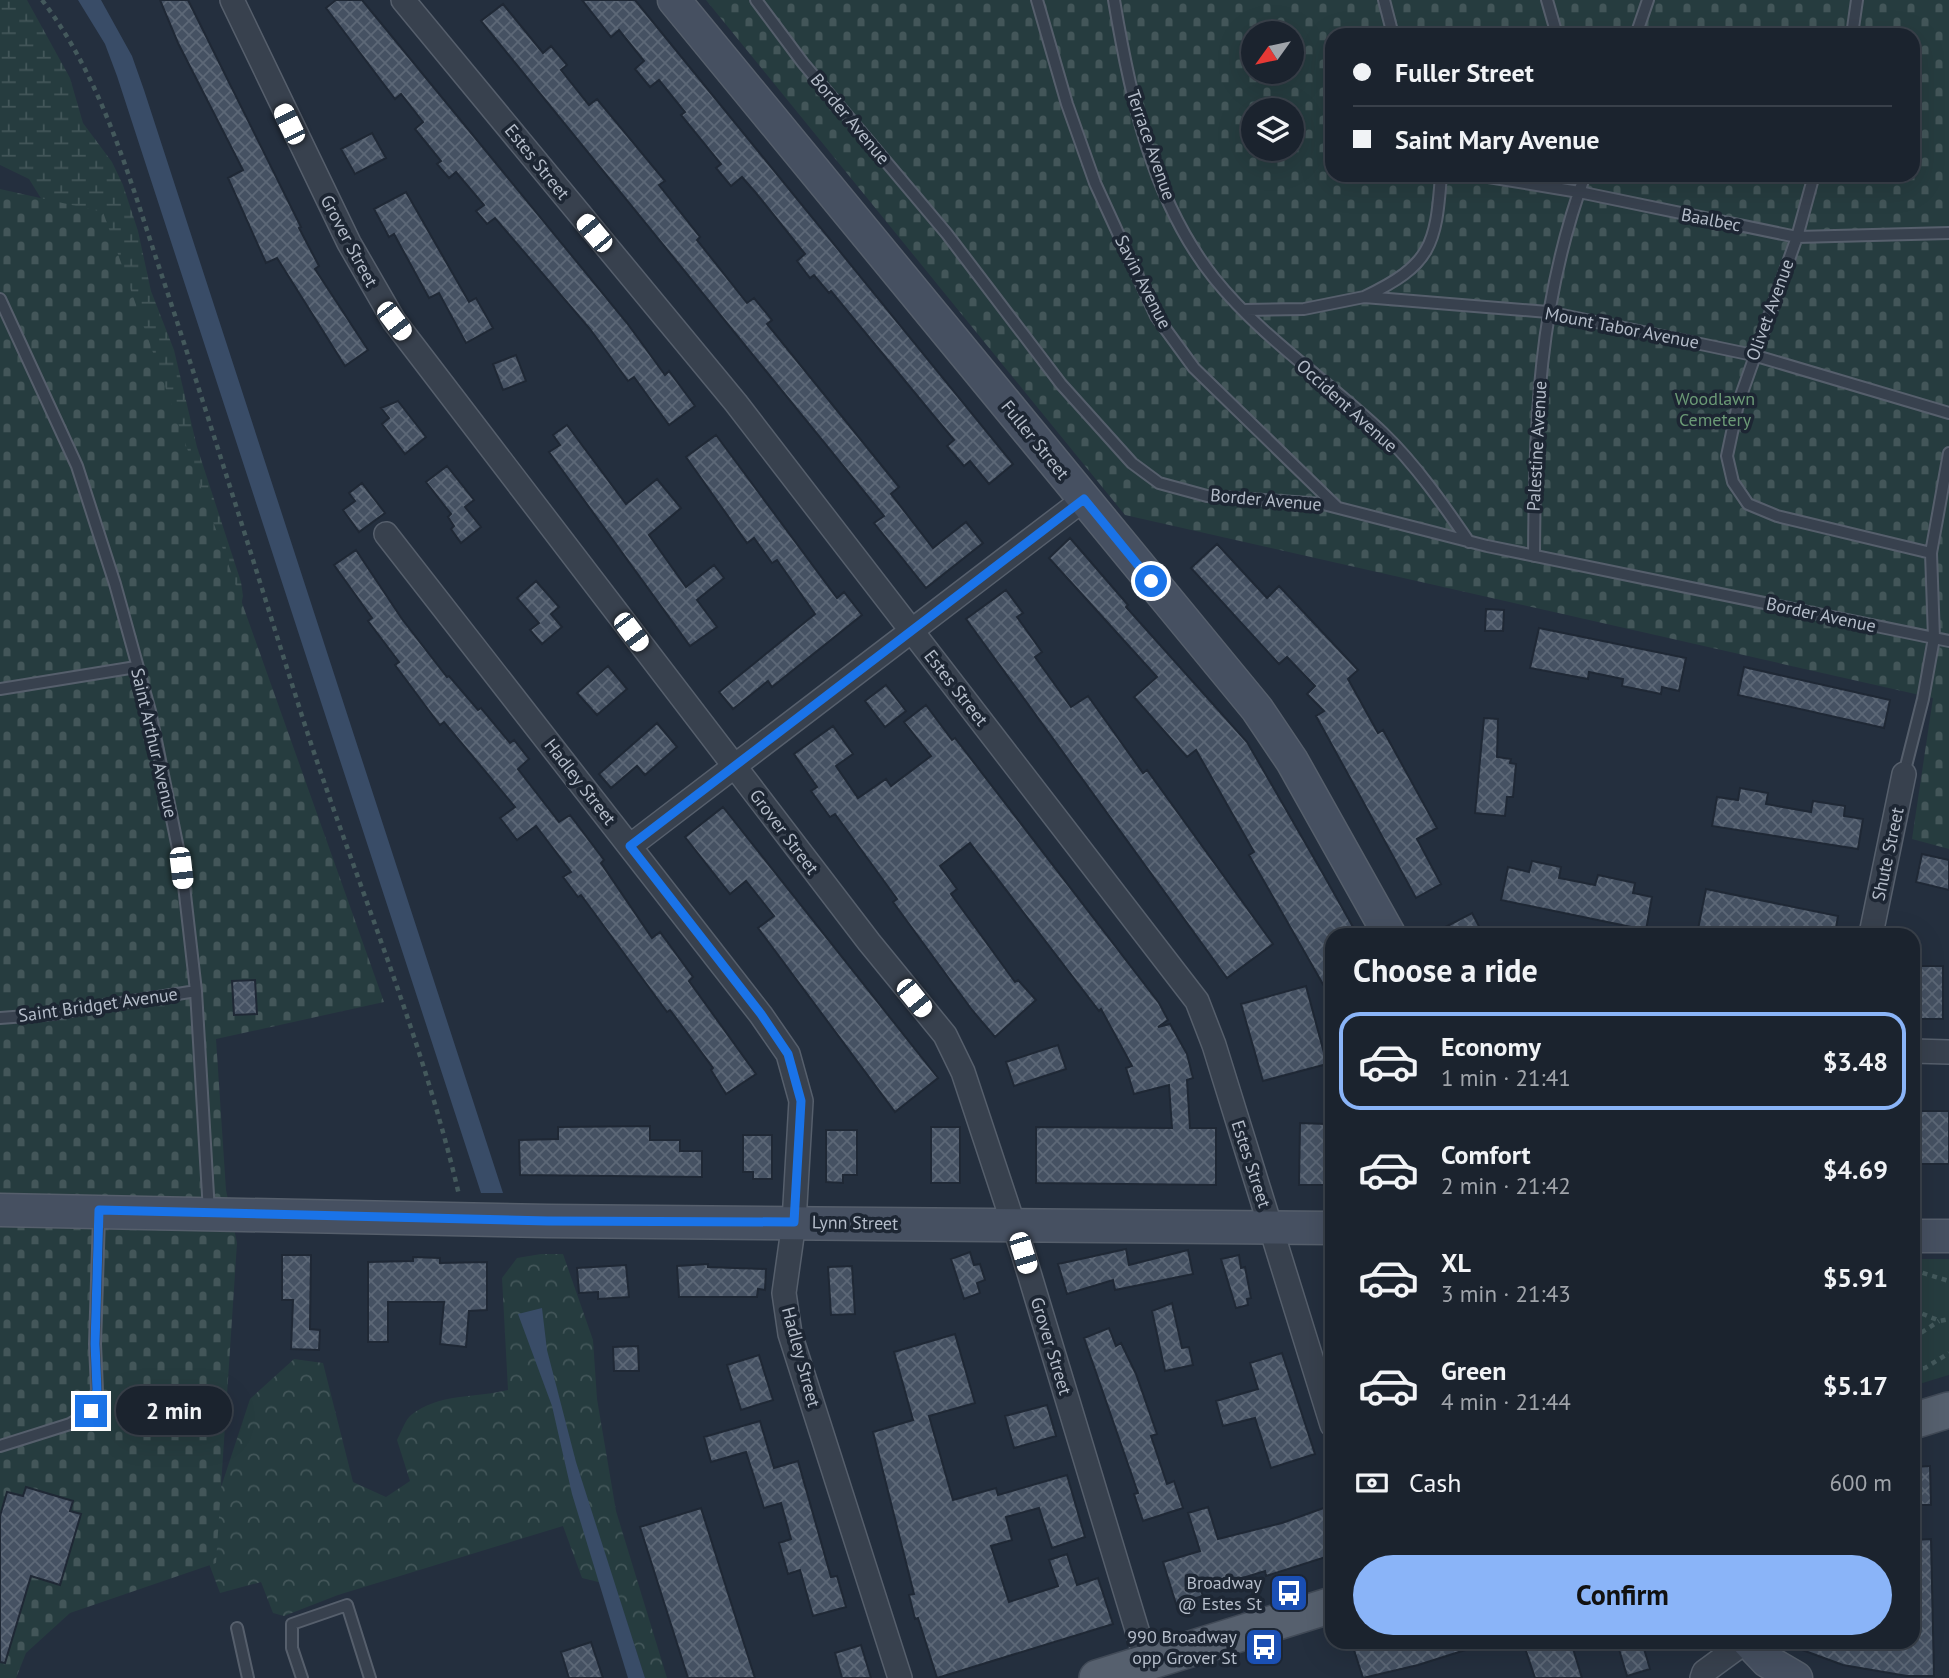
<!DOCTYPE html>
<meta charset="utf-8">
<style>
:root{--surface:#1b232e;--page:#282f3a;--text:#f1f3f6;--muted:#a0a4aa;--line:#39404a;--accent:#8ab4f8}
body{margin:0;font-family:"PT Sans",sans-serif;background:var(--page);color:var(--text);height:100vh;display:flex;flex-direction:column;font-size:26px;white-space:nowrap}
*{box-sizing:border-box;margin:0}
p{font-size:23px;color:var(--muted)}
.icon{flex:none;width:38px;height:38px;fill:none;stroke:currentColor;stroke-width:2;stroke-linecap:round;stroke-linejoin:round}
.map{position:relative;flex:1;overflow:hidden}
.sheet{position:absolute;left:1325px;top:928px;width:595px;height:721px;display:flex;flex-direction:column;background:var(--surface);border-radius:21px;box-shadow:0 7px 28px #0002,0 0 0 2px var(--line)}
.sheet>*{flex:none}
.guide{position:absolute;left:1325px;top:28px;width:595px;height:154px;border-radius:21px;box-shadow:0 7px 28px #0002,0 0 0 2px var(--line);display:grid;align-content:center;height:154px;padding:0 28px;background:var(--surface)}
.needle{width:46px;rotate:237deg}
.tools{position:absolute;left:1241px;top:21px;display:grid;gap:14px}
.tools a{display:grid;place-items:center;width:63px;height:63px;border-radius:50%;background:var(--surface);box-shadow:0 7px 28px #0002,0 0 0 2px var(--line);font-size:35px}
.end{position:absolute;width:32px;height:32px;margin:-16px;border:9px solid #1a73e8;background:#fff;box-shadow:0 0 0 4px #fff}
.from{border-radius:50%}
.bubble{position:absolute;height:49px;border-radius:24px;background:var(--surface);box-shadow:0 7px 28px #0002,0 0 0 2px var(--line);font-size:23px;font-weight:800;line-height:49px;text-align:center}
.car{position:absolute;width:21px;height:42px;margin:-21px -10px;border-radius:9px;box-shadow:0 0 5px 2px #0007;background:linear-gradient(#fff 24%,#345 0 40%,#fff 0 76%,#345 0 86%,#fff 0)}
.guide b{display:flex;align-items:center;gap:24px;height:66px;font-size:26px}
.guide b+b{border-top:2px solid var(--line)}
.guide i{width:18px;height:18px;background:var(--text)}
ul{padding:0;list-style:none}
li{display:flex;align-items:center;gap:21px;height:98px;margin:0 14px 10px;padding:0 14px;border:4px solid transparent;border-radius:21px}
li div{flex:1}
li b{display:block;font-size:26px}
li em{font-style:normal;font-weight:800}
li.selected{border-color:var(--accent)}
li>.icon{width:63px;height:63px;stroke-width:1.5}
h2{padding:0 28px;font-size:32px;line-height:84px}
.pay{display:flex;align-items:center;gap:18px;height:77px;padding:0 28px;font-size:26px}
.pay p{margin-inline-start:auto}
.action{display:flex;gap:14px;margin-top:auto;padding:14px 28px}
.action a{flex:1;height:80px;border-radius:42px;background:var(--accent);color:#111;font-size:28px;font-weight:800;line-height:80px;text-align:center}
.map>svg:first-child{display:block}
.forest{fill:url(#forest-crowns)}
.wetland{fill:url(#wetland-marsh)}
.cemetery{fill:url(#cemetery-stones);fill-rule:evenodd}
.park{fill:#263c3f}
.water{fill:#394c67}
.building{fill:url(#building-cross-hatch);stroke:#1f2835;stroke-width:2}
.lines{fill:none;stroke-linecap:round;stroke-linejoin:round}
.lane-casing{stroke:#565f6c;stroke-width:14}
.street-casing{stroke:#565f6c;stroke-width:26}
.secondary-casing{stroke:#565f6c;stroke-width:35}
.primary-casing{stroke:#414a57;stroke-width:38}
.path{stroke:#44595c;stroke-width:4.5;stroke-dasharray:5 5;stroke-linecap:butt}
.lane{stroke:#38414e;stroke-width:10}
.street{stroke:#38414e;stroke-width:23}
.secondary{stroke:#465061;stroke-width:32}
.primary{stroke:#56606e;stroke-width:35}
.route{stroke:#1a73e8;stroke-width:9}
.labels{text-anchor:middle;stroke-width:7;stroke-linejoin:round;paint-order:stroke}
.street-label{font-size:18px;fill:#b4bcc9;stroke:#1d2633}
.park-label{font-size:18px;fill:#6b9a76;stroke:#1d2633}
.poi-label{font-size:18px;fill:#b4bcc9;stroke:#1d2633;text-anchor:end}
</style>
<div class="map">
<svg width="1949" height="1678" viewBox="0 0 1949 1678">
<defs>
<pattern id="forest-crowns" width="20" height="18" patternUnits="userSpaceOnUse" patternTransform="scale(1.75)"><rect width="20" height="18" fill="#263c3f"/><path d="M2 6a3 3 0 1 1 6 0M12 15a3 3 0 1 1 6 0" fill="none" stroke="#435659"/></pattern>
<pattern id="wetland-marsh" width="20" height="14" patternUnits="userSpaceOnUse" patternTransform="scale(1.75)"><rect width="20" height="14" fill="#263c3f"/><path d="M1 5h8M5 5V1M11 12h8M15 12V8" fill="none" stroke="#435659"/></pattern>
<pattern id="cemetery-stones" width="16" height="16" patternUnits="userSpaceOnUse" patternTransform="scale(1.75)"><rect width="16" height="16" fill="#263c3f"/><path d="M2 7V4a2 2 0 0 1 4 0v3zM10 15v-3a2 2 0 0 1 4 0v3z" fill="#435659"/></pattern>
<pattern id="building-cross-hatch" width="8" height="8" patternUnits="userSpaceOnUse" patternTransform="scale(1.75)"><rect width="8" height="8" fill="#455162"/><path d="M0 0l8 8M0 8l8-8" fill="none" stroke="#5d6877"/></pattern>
</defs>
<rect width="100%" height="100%" fill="#242f3e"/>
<path class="forest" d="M541,1254H563L593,1340L597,1399L616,1511L667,1678H645L615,1586L582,1578L563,1526L338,1595L284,1616L273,1613L261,1582L220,1593L202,1545L250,1399L294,1359L323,1363L353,1482L386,1497L410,1481L397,1440C401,1433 405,1420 411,1415C439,1393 475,1398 508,1390L502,1278L517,1258Z"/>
<path class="wetland" d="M0,0H27L70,78L83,123L112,162L123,185L138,231L151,291L174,350L197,447L241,582L243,596L240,611L42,200L29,179L0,165Z"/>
<path class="cemetery" d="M706,0H1949V849L1912,839L1933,698L1125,515ZM1253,33H1292V72H1253ZM1332,35H1913V175H1332ZM1253,110H1292V149H1253Z
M0,189L103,212L384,1002L216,1039L226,1190L237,1243L216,1563L70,1613L26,1653L16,1678H0Z"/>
<path class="park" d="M1913,1259H1949V1375L1913,1386Z"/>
<path class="water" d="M78,0H101L132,56L144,90L503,1193H481L117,76L105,44Z
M542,1308L547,1350L576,1462L645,1678H628L572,1494L552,1406L518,1314Z"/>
<path class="building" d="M160,0H188L301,227L299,228L319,266L315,269L368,350L345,366L277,258L266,263L228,178L243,170L178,43Z
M336,0H362L627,323L665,375L669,371L695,406L669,425L634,377L628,381L590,329L495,218L487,224L476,211L484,205L456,172L449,178L437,164L441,161L415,129L423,122L401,94L395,99L326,8Z
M582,0H635L1013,464L989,484L970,461L964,466L947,446L954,440L929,410L831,291L829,293L814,275L810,278L797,261L805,254L756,193L742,177L731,186L716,168L721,164L681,115L685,112L659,80L650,87L635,69L644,61L619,30L611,37Z
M503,4L543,53L551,46L567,65L561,70L589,105L597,99L665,181L659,185L700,237L697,240L747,303L754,298L772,320L767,324L899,487L891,494L933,548L966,522L983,543L926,588L874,523L884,516L481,21Z
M372,133L386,158L355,174L341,149Z
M406,192L469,302L476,298L493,328L466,343L439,293L429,298L394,234L389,237L374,209Z
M516,355L526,381L503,390L493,364Z
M398,401L426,437L405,454L382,424L389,418L381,408Z
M567,425L626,504L657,479L681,508L649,535L686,587L714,565L724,578L697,600L717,627L690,646L549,452L560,445L553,435Z
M716,435L837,598L844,592L862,615L772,687L768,681L733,709L719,692L815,614L777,560L772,563L754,538L747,543L686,457Z
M447,466L474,500L465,507L481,527L461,543L451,529L454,526L448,517L451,514L426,482Z
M362,483L385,513L359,532L343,510L355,501L349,493Z
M1070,538L1128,605L1126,607L1247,742L1322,872L1357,934H1332V1000L1249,855L1254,852L1196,750L1187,757L1134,697L1157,677L1049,558Z
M1217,544L1267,598L1279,586L1358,670L1348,679L1378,733L1383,730L1437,828L1417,839L1441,884L1416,898L1316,716L1324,711L1307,694L1315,686L1287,657L1279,664L1191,568Z
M356,550L402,619L447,677L449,676L478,710L481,708L510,743L514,740L529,759L518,769L559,822L570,815L604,860L601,863L652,938L660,932L693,977L689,981L756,1074L726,1094L711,1070L713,1068L670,1010L667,1012L581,895L578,897L563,877L571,872L536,826L517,840L500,818L515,807L444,722L440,725L430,712L395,665L399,662L368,621L372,618L334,565Z
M536,581L559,607L551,614L562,627L542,644L530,630L539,623L517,598Z
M1006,590L1023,613L1017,617L1042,652L1035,657L1071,707L1088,696L1143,773L1147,770L1273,944L1227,978L966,619Z
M1486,609L1504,610L1503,631H1485Z
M1539,628L1686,658L1679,691L1662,687L1661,694L1622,686L1623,679L1589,672L1588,679L1530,668Z
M608,666L627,689L597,715L577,693Z
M1744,667L1890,700L1884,728L1738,695Z
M886,685L906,711L885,727L865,701Z
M926,705L952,740L955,738L1159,1003L1168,1020L1158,1027L1170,1024L1187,1054L1193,1078L1187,1080L1190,1128H1216V1185L1036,1183V1127L1172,1128L1169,1085L1134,1094L1126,1068L1132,1066L1101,1009L1099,1011L970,843L940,866L957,889L951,894L1015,982L1018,980L1036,1000L995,1037L972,1010L893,902L897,899L835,814L830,817L811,791L817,787L794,754L833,726L853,754L836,766L858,798L886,779L891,786L931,756L904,722Z
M1484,718L1498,719L1497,757L1511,759L1510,763L1516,764L1513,797H1507L1505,816L1475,813Z
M657,723L677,747L645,775L637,766L611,788L599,774Z
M1740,788L1768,793L1766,804L1811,812L1813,801L1845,806L1844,816L1863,819L1858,849L1712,826L1717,797L1738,800Z
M723,807L938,1078L895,1112L758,928L774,916L746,881L730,894L685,837Z
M1922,854L1949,860V890L1916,882Z
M1532,861L1561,867L1559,878L1595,885L1598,875L1635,883L1633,893L1652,897L1646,930L1501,900L1508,867L1529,872Z
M1706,889L1838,916L1835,934H1697Z
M1472,913L1483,934H1432Z
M1913,966H1943V1019H1913Z
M255,980L257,1014L234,1015L232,981Z
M1306,986L1327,1064L1263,1081L1241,1004Z
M1058,1045L1066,1069L1014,1086L1006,1062Z
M1913,1111H1949V1164H1913Z
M1300,1123L1326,1124V1185H1299Z
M650,1126V1140H680V1151H702V1177L520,1175L519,1140L558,1139V1127Z
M931,1127H960V1183H931Z
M826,1130H857V1175H843V1183L826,1182Z
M743,1135H772V1179H753V1172H743Z
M1126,1249L1129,1265L1188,1250L1193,1274L1115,1290L1113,1280L1067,1294L1058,1264Z
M970,1252L974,1265L980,1264L985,1280L977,1283L980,1293L964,1299L951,1259Z
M282,1255H311L310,1329L320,1330L319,1350L291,1349L293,1300H282Z
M1239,1255L1241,1268L1245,1267L1251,1298L1247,1299L1248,1305L1236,1308L1221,1259Z
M413,1257L440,1258V1263L487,1262V1310L469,1311L466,1347L440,1344L444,1302H388V1342H368V1262L413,1261Z
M708,1264V1267L766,1269L765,1290L758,1289L757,1297H679L677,1266Z
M626,1265L629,1297L598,1299V1292L579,1293L577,1268Z
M852,1266L855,1314L831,1315L828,1267Z
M1172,1303L1182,1348L1189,1347L1193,1365L1165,1371L1152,1311Z
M1109,1328L1116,1346L1121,1343L1136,1374L1157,1434L1151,1436L1167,1484L1174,1481L1183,1508L1143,1521L1134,1494L1138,1493L1084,1338Z
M955,1334L975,1403L929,1416L953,1500L996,1488L998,1495L1067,1475L1085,1537L1052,1548L1039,1508L1006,1517L1012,1540L991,1546L1009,1602L1058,1586L1049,1560L1067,1554L1077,1585L1098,1578L1113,1624L937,1678L918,1618L915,1619L909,1595L914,1594L873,1432L913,1420L894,1352Z
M638,1346L639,1371H614L613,1347Z
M1282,1353L1315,1454L1271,1468L1255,1418L1223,1426L1216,1401L1258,1389L1250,1363Z
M759,1355L773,1400L741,1410L727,1365Z
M1047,1405L1056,1436L1014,1448L1005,1416Z
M760,1421L774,1468L798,1461L831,1577L837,1576L846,1607L813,1616L800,1570L788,1574L779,1543L791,1539L781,1503L764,1508L746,1452L711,1462L704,1437Z
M1930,1466L1931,1505H1913V1467Z
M26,1487L73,1501L70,1511L81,1514L60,1585L31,1576L5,1663L0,1662V1516L7,1492L23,1496Z
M1332,1505V1555L1266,1576L1265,1571L1201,1591L1203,1596L1176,1604L1163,1562L1200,1551L1188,1513L1208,1507L1218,1539L1282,1523Z
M701,1508L727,1590L755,1678H688L640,1527Z
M1931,1539L1934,1676H1907L1843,1665L1786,1644L1913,1642V1540Z
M591,1642L603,1678H569L561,1652Z
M1369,1642H1480L1481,1645L1418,1665L1363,1678L1353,1647Z
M1523,1642H1571L1582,1678H1535Z
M1631,1642H1642L1650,1669L1627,1676L1618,1646Z
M861,1645L871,1678H842L835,1653Z"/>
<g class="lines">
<defs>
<path id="lane" d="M756,0L803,63L947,234L1061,384L1132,463L1159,483L1207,496L1323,504L1487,546L1949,641
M1037,0L1067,104L1095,183L1156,316L1194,368L1337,507
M1114,0C1130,96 1152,200 1214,278C1262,338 1327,380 1383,433C1416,465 1443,504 1469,542
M1384,0L1393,35
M1547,0L1557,35
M1636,35L1648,0
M1852,35L1857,0
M1476,175L1579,192L1797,237L1949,233
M1814,175L1797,237L1738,404L1727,456L1733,482L1748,504L1777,516L1931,553
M1364,297C1431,265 1436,246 1441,175
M0,299L77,466L115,584L150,711L182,868L196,991L209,1212
M1245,310L1304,309L1364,297L1548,312L1753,355L1949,413
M1534,556C1535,421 1538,304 1585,175
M0,689L136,667
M1904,774L1923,699L1934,638L1931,553L1949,453
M0,1018L52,1014L196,991
M0,1446L70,1424L91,1411L97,1390L95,1344L99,1217
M237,1628L248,1678
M302,1678L292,1648V1624L347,1605L370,1678"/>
<path id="street" d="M232,0L349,243L394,321L869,942L945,1035L963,1072L1023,1253L1147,1663
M403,0L736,403L1197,1001L1214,1045L1332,1425
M386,534L761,1015L788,1054L801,1101L794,1222L784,1293L790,1334L900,1678
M630,846L1084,499
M1871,934L1904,774
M1913,1051L1949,1052
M1702,1678L1704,1672L1745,1642"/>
<path id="secondary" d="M674,0L1257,709L1292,761L1389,934
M0,1210L548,1221L1332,1228
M1913,1236H1949
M1749,1642L1767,1661L1796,1678"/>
<path id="primary" d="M1913,1421L1949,1410
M1097,1678L1332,1605"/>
</defs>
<use href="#lane" class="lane-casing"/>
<use href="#street" class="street-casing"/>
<use href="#secondary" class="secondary-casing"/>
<use href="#primary" class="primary-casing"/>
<path class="path" d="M42,0C104,81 131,184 163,279C211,424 256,570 302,716C353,875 421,1031 459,1195
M1913,1270L1949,1281
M1913,1310L1940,1321L1949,1319
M1913,1338L1939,1321
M1913,1369L1925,1368L1949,1353"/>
<use href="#lane" class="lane"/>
<use href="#street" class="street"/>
<use href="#secondary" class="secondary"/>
<use href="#primary" class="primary"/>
</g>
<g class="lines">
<path class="route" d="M91,1411L97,1390L95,1344L99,1210L548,1221L794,1222L801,1101L788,1054L761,1014L630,846L1084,499L1151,581"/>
</g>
<defs>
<symbol id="bus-square" viewBox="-11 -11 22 22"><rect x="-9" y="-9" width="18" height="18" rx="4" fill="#1a4fb4" stroke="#1d2633"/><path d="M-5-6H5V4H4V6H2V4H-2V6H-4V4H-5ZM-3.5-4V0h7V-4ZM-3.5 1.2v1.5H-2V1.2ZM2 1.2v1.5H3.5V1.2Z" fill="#fff"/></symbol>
</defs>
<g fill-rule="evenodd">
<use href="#bus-square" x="1267" y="1571" width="44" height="44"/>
<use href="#bus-square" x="1242" y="1625" width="44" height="44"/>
</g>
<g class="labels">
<g class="street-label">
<text transform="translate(850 119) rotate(50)" y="6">Border Avenue</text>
<text transform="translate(1151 145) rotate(71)" y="6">Terrace Avenue</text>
<text transform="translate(537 162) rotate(51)" y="6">Estes Street</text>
<text transform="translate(1711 220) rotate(11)" y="6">Baalbec</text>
<text transform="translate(349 241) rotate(62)" y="6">Grover Street</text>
<text transform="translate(1143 282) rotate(63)" y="6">Savin Avenue</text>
<text transform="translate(1770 310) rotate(-70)" y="6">Olivet Avenue</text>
<text transform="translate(1622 328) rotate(11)" y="6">Mount Tabor Avenue</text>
<text transform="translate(1347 406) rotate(42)" y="6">Occident Avenue</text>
<text transform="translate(1035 440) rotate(51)" y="6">Fuller Street</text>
<text transform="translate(1537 446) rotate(-87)" y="6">Palestine Avenue</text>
<text transform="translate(1266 500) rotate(5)" y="6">Border Avenue</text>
<text transform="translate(1821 615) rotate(12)" y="6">Border Avenue</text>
<text transform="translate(956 688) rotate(52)" y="6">Estes Street</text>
<text transform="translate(154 743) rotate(77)" y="6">Saint Arthur Avenue</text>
<text transform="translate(580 782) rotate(52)" y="6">Hadley Street</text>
<text transform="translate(784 832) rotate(53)" y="6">Grover Street</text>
<text transform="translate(1888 854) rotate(-78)" y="6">Shute Street</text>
<text transform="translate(98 1005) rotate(-8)" y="6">Saint Bridget Avenue</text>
<text transform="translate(1251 1164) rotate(72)" y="6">Estes Street</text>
<text transform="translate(855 1223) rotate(1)" y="6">Lynn Street</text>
<text transform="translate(1051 1346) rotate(73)" y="6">Grover Street</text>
<text transform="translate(801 1357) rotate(75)" y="6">Hadley Street</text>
</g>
<g class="park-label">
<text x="1715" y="405">Woodlawn<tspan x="1715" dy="21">Cemetery</tspan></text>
</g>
<g class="poi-label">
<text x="1262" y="1589">Broadway<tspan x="1262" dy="21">@ Estes St</tspan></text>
<text x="1237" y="1643">990 Broadway<tspan x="1237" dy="21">opp Grover St</tspan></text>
</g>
</g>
</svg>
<div class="tools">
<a><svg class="needle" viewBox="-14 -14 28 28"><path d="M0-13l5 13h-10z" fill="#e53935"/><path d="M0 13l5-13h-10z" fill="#a0a4aa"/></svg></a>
<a><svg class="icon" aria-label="layers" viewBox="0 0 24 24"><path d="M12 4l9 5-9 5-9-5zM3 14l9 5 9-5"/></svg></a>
</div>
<i class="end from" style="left:1151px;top:581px"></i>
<i class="end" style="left:91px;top:1411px"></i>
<div class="bubble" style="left:116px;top:1386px;width:116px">2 min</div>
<i class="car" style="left:289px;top:124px;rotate:334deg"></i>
<i class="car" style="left:594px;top:233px;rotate:320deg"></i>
<i class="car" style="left:394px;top:321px;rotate:143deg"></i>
<i class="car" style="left:631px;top:632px;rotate:143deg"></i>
<i class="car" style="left:181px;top:868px;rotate:173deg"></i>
<i class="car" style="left:914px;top:998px;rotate:141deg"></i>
<i class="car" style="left:1023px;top:1253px;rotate:163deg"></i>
<div class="guide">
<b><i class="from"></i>Fuller Street</b>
<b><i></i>Saint Mary Avenue</b>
</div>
<section class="sheet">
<h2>Choose a ride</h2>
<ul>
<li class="selected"><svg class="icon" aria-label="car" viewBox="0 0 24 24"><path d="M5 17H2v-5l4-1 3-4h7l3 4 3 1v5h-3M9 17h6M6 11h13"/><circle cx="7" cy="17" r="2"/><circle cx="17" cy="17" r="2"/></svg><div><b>Economy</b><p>1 min · 21:41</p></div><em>$3.48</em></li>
<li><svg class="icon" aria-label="car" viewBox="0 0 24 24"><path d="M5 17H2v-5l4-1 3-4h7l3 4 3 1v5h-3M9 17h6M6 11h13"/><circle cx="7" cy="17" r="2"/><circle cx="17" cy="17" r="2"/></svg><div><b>Comfort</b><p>2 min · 21:42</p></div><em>$4.69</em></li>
<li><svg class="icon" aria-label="car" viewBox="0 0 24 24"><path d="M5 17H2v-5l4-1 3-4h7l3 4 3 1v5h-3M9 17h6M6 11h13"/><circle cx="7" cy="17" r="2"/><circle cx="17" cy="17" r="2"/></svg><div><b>XL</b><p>3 min · 21:43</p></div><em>$5.91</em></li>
<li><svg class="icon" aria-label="car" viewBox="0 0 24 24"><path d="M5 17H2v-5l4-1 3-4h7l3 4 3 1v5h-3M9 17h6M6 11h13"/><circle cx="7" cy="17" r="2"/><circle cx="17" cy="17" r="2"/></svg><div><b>Green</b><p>4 min · 21:44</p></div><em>$5.17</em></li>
</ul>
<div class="pay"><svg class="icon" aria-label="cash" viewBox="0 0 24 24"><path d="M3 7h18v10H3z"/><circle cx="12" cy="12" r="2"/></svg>Cash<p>600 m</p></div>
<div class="action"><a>Confirm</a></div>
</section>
</div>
